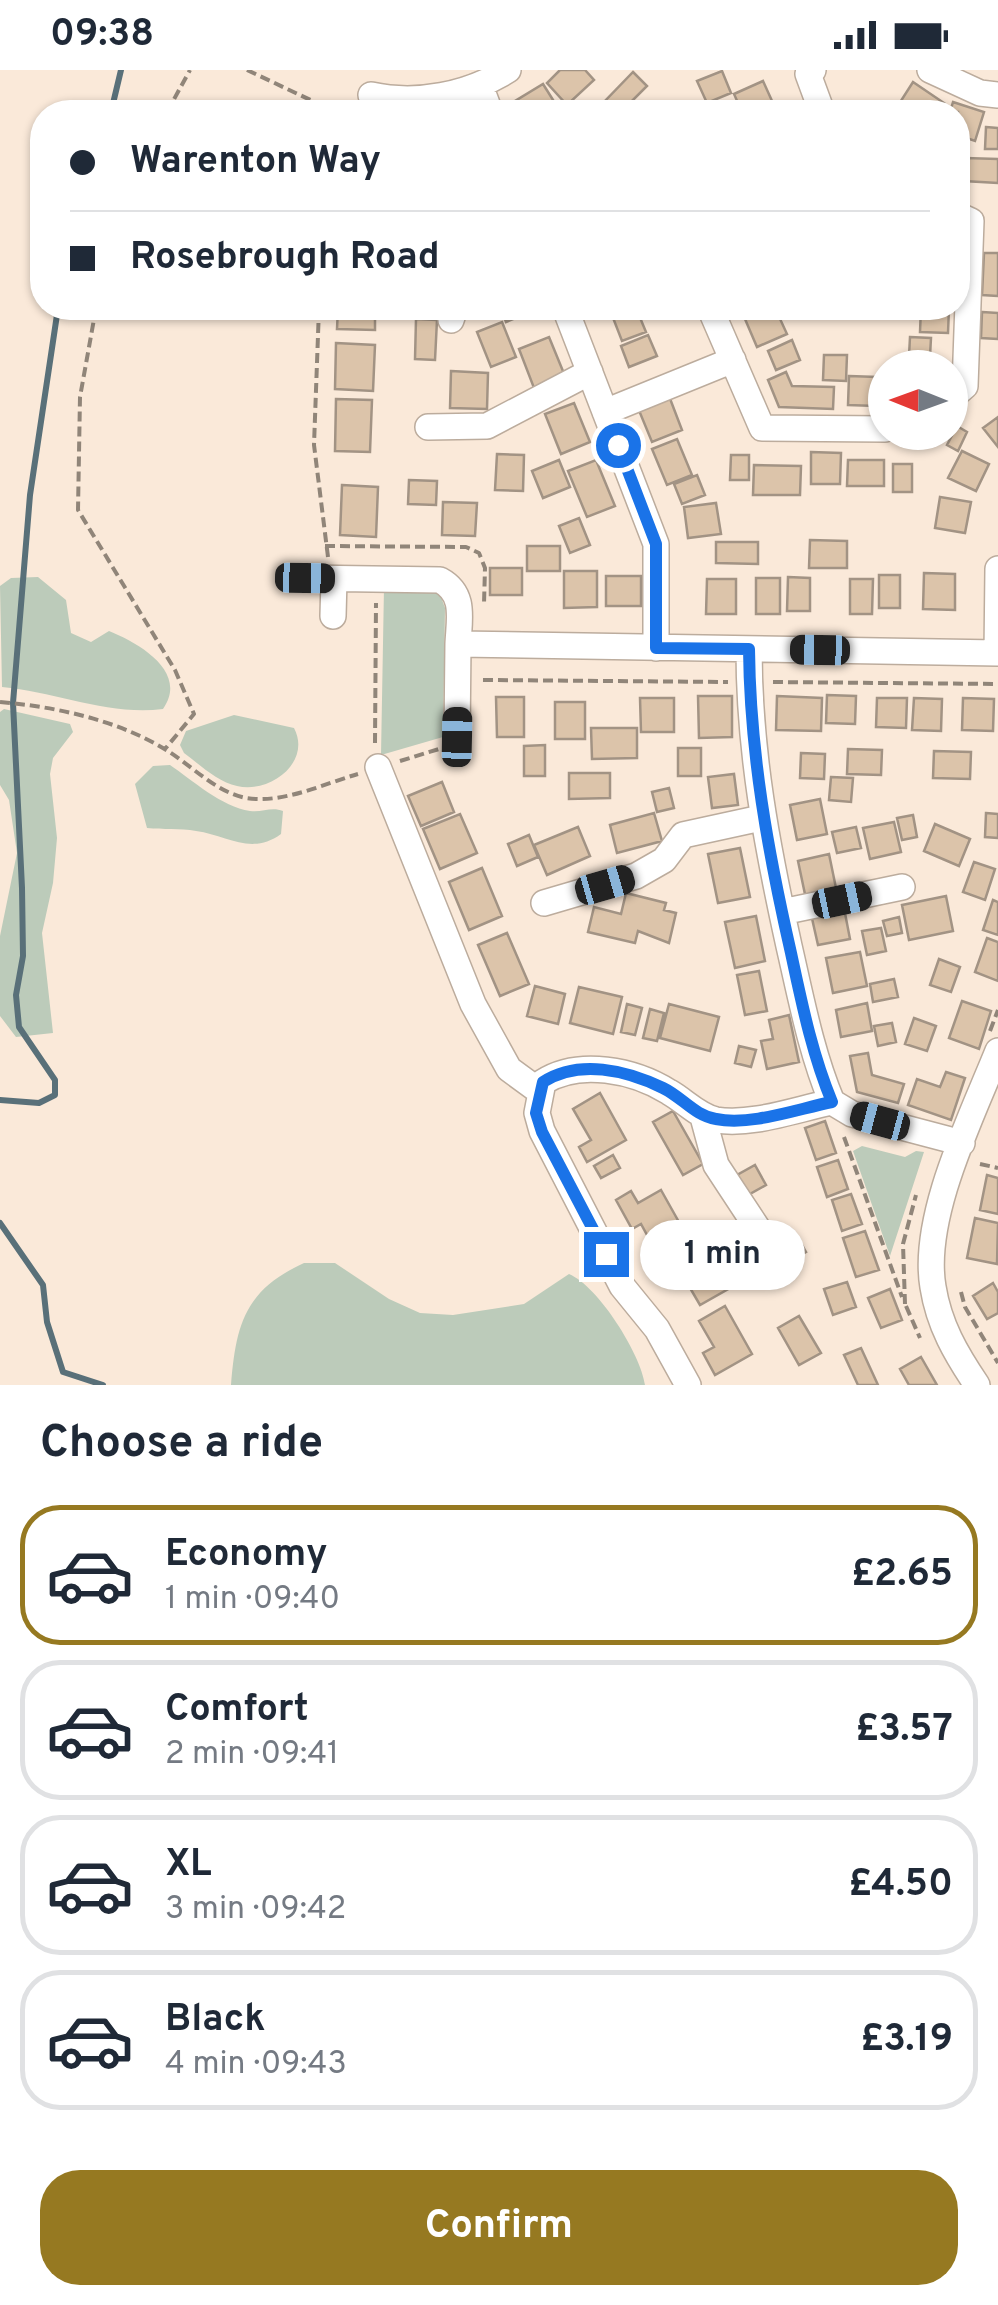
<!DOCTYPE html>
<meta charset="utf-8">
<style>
:root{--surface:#fff;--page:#f2f2f3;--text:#1f2937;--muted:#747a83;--line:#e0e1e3;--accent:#967921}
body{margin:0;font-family:Overpass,sans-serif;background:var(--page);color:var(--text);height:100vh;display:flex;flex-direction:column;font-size:38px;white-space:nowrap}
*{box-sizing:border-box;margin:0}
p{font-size:32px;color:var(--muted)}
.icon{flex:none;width:55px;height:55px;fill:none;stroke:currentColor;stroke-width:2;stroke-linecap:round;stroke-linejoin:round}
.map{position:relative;height:1315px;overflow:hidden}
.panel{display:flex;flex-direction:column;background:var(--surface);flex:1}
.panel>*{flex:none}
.banner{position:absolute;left:30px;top:30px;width:940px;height:220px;border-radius:40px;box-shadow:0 2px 8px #0004;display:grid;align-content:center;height:220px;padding:0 40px;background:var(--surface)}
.needle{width:65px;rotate:271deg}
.controls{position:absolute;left:868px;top:280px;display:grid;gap:20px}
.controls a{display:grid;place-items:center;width:100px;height:100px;border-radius:50%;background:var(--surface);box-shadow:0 2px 8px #0004;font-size:50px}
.end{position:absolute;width:45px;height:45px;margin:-22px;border:12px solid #1a73e8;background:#fff;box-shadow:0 0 0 5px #fff}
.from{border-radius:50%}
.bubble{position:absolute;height:70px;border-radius:35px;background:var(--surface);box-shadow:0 2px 8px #0004;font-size:32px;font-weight:700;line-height:70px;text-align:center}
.car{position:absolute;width:30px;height:60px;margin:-30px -15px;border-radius:12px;box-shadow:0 0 8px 2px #0007;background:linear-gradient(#222 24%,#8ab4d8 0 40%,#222 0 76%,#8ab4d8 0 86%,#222 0)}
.banner b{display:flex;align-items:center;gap:35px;height:95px;font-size:38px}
.banner b+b{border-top:2px solid var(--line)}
.banner i{width:25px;height:25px;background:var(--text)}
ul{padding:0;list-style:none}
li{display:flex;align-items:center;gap:30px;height:140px;margin:0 20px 15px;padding:0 20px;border:5px solid var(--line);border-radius:40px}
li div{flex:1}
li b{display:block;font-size:38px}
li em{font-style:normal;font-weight:700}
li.selected{border-color:var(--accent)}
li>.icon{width:90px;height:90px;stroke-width:1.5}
h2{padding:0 40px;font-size:45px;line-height:120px}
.primary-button{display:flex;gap:20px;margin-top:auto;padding:20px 40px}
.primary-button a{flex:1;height:115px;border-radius:40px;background:var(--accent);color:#fff;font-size:40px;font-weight:700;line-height:115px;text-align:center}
.status{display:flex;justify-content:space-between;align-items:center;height:70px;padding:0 50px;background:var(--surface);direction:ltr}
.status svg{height:28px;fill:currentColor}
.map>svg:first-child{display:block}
.green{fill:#bccbba}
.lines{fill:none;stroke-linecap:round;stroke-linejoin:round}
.stream{stroke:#597079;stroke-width:6}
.building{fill:#dcc4aa;stroke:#a29384;stroke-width:2.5}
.minor-casing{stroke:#bcac9d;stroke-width:28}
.path{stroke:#908579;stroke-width:4;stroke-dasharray:10 5;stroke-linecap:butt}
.minor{stroke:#fff;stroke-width:25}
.route{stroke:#1a73e8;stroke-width:12}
</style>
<div class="status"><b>09:38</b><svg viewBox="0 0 49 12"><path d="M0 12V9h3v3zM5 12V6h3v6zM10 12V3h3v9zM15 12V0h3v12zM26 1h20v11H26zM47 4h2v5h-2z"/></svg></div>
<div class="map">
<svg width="998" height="1315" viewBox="0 0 998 1315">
<rect width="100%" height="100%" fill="#fae9d9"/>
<path class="green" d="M38,507L66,530L71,563L91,572L109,561C139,573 189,602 163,639C109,646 56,622 2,617L0,516L11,508Z
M384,517L432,518L441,527L445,538L443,667L381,685Z
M4,639L70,654L73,662L53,688L50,704L57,768L53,813L42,863L53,963L16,967L0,946V866L17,783L9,730L0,715V642Z
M234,645L294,658C312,692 270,724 237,716C218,712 200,695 184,683L180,675L186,661Z
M170,695C192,710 222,737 250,741C262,743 271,736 283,741L281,764C251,786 227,765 196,761C180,758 163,760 147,758L135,714L153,696Z
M862,1076L905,1087L916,1081L924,1082L890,1186L853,1081Z
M304,1193H335L389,1229L420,1243L453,1245L524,1234L569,1204C598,1216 641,1284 645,1315H231C236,1254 245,1220 304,1193Z"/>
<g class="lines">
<path class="stream" d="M111,42L121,0
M0,1030L39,1033L55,1025V1010L19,957L16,925L23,886L22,818L13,633L30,425L58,238
M0,1153L43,1215L47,1252L63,1302L103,1315"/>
</g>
<path class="building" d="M560,0H585L594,10L567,35L547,13Z
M722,1L731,23L707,33L697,11Z
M633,2L647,16L621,42H616L605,31Z
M763,11L777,42H742L734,24Z
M913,12L944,33L938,42H906L897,37Z
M543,14L560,41L508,42L505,37Z
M953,32L984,42L975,71L958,65V42H950Z
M986,57L998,58V79H985Z
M965,88L998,89V113L964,111Z
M984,183H998V226L982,225Z
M338,238H375V260L337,259Z
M501,238H534L535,240L506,252Z
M616,238H636L646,262L622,271L610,240Z
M754,238H775L787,264L757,277L742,242Z
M921,238H949L948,263L920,262Z
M982,242L998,243V269L981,268Z
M416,249L437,250L435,290L415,289Z
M502,252L516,287L491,297L477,262Z
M648,265L657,286L629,297L621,276Z
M549,267L565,306L534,318L519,279Z
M910,267L931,268L930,286H909Z
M792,270L800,290L776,300L768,281Z
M336,273L375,275L373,321L335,319Z
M824,285H847L846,311L823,310Z
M451,301L488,303L487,339L450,338Z
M786,302L792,316L834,317L833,339L779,337L768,310Z
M849,306L877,307L876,336L848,335Z
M669,326L682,360L652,372L638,338Z
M336,329L372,330L370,382L335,381Z
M574,333L590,372L561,384L545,344Z
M998,347V377L983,358Z
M957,356L967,362L958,381L947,375Z
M677,369L692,405L667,415L652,379Z
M962,381L989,394L976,421L948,408Z
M811,382L841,383L840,414H811Z
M497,384L524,385L523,421L495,420Z
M731,385H749V410H730Z
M559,390L570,417L543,428L532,401Z
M596,390L615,436L587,447L568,401Z
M848,390H884V416H847Z
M893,394H912V422H893Z
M754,395L801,396L800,425H753Z
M697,405L705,425L682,434L674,414Z
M409,410L437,411L436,435L408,434Z
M342,415L378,417L376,467L340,465Z
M940,427L971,432L965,463L935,458Z
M443,432L477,433L475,466L442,465Z
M716,433L721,464L688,468L684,437Z
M579,448L590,475L570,483L559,456Z
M810,470L847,471V498H809Z
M716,472H758V494L716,493Z
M527,476H560V501H527Z
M490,498H522V525H490Z
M564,501H597V537L564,538Z
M924,503L955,504V540L923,539Z
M879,505H900V538H879Z
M606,506H641V536H606Z
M788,507L810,508V541H787Z
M756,508H780V544H756Z
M707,509H736V544H706Z
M850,509H873L872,544H850Z
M827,625L856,626L855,654L826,653Z
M698,626H732V667L699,668Z
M777,626L822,628L821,661L776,660Z
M496,627H524V667H497Z
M640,628H674V662H641Z
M877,628H907L906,658L876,657Z
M914,628L942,629L941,661L912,660Z
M963,628L994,629L993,661L962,660Z
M555,632H585V669H555Z
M591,658H637V688L592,689Z
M545,675V706H524V676Z
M678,678H701V706H678Z
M848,679L882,680L881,705L847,704Z
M934,681L971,682L970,709L933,708Z
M801,683L825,684L824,709L800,708Z
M569,703H610V728L569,729Z
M734,704L738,735L712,738L708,707Z
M831,707L853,708L851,732L829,730Z
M442,712L454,742L421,756L408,726Z
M669,718L674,738L657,742L652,722Z
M820,729L827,764L797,770L790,735Z
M654,743L662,771L617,783L610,755Z
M986,743L998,744V768L985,767Z
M460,744L477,783L440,799L423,759Z
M913,745L917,767L902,770L897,748Z
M894,752L901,782L870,789L863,758Z
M935,754L970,769L959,796L924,781Z
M578,757L590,786L547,805L534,775Z
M856,757L861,778L837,783L832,762Z
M529,765L538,787L517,796L508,774Z
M740,778L750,827L718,833L708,784Z
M829,784L837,823L806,829L798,791Z
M974,792L995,799L985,830L963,822Z
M482,798L502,846L469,860L449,812Z
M626,823L666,833L664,840L676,843L669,873L638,861L635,873L588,862L594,837L621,844Z
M946,826L953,861L909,870L902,835Z
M993,830L998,832V865L983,860Z
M844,838L850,869L818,875L811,844Z
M756,846L765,891L735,898L725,852Z
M899,847L902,863L887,866L883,851Z
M881,858L886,881L867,885L862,861Z
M507,863L529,914L500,926L478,875Z
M987,868L998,872V911L975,902Z
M860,882L867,916L833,923L826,888Z
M939,889L960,897L951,922L930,915Z
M759,901L767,941L745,945L737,905Z
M894,909L898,927L873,932L870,914Z
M535,916L565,924L558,954L527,946Z
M579,917L622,927L613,964L570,953Z
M962,931L991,941L979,979L949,968Z
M867,933L872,961L841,967L836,940Z
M627,934L642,938L635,965L621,962Z
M669,934L719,947L710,981L660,968Z
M650,939L664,943L657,971L643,968Z
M789,945L799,992L767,999L761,971L773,969L769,950Z
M914,948L936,956L927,981L905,974Z
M892,953L896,972L878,976L874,956Z
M739,976L756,980L751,997L735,993Z
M868,983L872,1005L904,1014L898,1033L857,1022L850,986Z
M946,1002L965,1008L951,1050L908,1035L917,1009L940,1017Z
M600,1023L626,1070L587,1092L579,1077L591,1070L573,1039Z
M673,1041L703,1094L683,1105L653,1052Z
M825,1051L836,1083L816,1090L805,1058Z
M613,1085L620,1098L601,1108L594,1096Z
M838,1090L848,1119L827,1127L817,1097Z
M755,1095L766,1115L748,1125L737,1105Z
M987,1105L998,1108V1144L980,1140Z
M661,1120L689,1170L659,1187L641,1154L632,1159L616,1130L631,1121L638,1133Z
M851,1124L862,1154L842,1161L832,1130Z
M975,1148L998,1153L997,1194L967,1188Z
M865,1161L879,1200L856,1207L843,1168Z
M797,1166L806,1182L756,1210L747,1195Z
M703,1170L730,1218L700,1235L686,1211L675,1217L662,1193Z
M847,1212L856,1237L833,1245L824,1219Z
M993,1213L998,1222V1243L987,1249L973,1226Z
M890,1219L902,1250L881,1258L868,1228Z
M725,1236L752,1284L715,1305L703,1283L714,1277L699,1251Z
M799,1246L821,1283L799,1295L778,1258Z
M861,1278L878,1315H858L844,1285Z
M921,1287L937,1315H909L900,1299Z"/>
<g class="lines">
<defs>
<path id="minor" d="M813,0L808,4L822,42
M930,0L980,23L998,25
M480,15L490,42
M371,25C417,35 468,25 508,0
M565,238L656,474V578
M710,238L762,358L885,359
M451,250L455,238
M950,329L965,316L971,151L958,145
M605,342L733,290
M428,357L487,356L590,302
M305,508L440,510C466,524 459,549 458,574L998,583
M333,546L334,509
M749,579C749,682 767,776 789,876C801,928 811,982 832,1032L852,1044L962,1073
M997,583L998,499
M457,667L458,574
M378,697L473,934L509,999L539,1021
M544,833L636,806L664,790L683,765L761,748
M782,842L902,817
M703,1047L716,1095L764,1168
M688,1315L657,1259L622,1216L542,1061L537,1043L543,1012C579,989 634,1000 669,1022C685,1031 698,1046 716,1050C752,1056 797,1039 832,1032
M977,1315C956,1284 939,1255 933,1217C921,1147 972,1046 998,981"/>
</defs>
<use href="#minor" class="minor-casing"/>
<path class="path" d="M247,0L336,42
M167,42L190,0
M96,238L80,327L78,440L175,600L194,644L165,679
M319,238L314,375L328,487
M325,476L466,477L479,483L485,498L484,534
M483,610L728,612
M773,612L998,614
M0,632C57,637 118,650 168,681C193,697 216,722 246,728C283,734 323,714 358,704
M375,673L376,533
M400,691L439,679
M990,961L998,940
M844,1067L902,1227
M980,1094L998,1098
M961,1222L965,1237L998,1293
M905,1234L903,1174L916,1125
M906,1236L920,1268"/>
<use href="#minor" class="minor"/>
</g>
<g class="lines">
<path class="route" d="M606,1184L542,1062L536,1043L543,1012C579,989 626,1000 663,1018C682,1027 695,1046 716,1049C751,1056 797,1039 832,1032C812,984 802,934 791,883C768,782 750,683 749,579L656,578V474L618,375"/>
</g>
</svg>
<div class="controls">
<a><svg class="needle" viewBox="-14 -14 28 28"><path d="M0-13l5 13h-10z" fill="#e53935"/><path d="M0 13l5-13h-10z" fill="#747a83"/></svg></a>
</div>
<i class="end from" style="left:618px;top:375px"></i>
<i class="end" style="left:606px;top:1184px"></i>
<div class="bubble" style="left:640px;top:1150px;width:165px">1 min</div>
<i class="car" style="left:305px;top:508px;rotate:91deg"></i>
<i class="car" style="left:820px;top:580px;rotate:271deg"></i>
<i class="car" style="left:457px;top:667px;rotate:1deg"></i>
<i class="car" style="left:605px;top:815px;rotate:74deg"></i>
<i class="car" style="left:842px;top:830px;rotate:78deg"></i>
<i class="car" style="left:880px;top:1051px;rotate:285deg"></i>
<div class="banner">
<b><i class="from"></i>Warenton Way</b>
<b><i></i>Rosebrough Road</b>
</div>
</div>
<section class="panel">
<h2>Choose a ride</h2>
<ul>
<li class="selected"><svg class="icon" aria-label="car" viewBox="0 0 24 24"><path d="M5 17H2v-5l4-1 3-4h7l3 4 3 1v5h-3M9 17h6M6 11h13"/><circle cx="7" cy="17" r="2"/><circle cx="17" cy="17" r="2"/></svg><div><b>Economy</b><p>1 min · 09:40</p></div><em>£2.65</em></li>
<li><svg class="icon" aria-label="car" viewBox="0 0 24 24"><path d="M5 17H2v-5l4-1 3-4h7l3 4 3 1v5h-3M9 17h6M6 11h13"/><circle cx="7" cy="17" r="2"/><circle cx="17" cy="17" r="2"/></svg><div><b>Comfort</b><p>2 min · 09:41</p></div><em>£3.57</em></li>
<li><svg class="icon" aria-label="car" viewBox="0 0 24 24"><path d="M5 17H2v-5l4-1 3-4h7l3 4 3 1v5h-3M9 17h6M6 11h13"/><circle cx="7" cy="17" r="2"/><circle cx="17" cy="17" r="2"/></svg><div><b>XL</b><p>3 min · 09:42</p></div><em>£4.50</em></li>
<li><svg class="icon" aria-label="car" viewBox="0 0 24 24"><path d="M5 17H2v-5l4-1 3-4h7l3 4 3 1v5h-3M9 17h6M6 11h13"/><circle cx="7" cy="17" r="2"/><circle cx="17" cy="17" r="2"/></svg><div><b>Black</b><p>4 min · 09:43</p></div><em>£3.19</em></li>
</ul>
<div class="primary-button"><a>Confirm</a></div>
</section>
